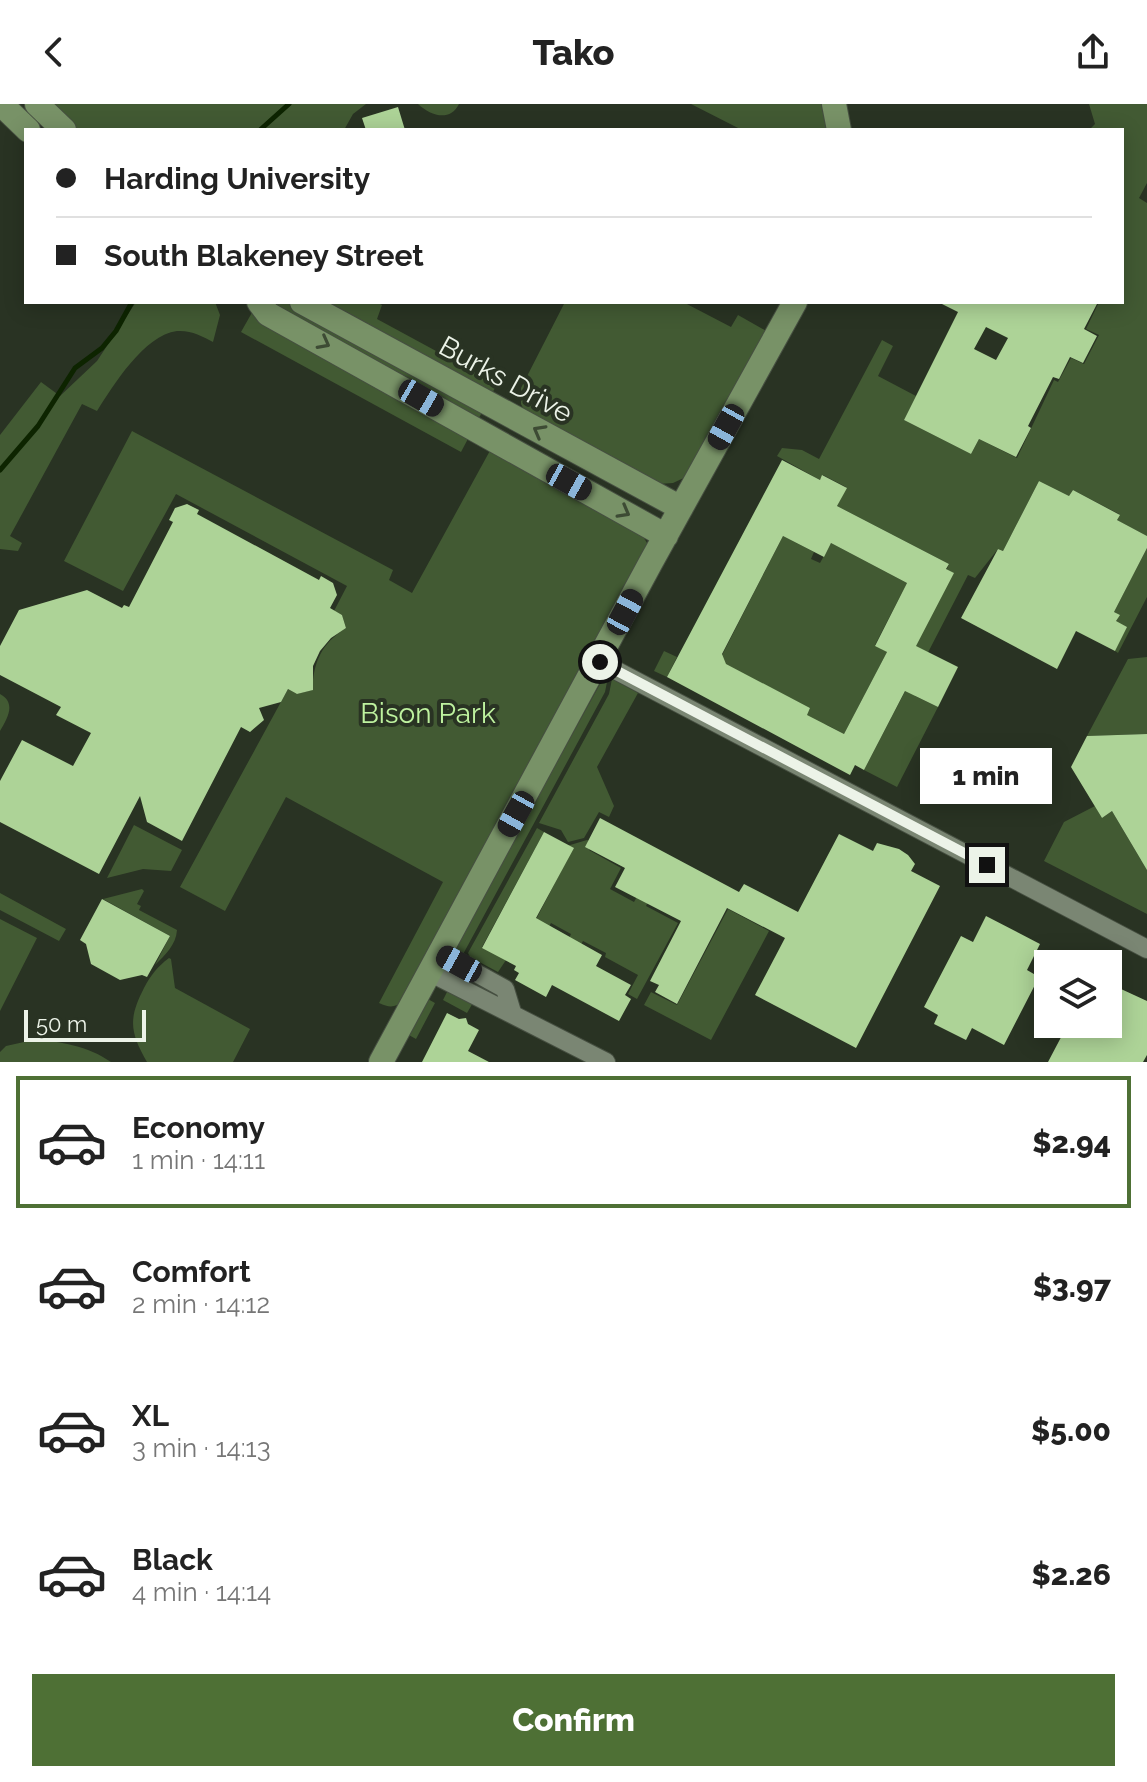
<!DOCTYPE html>
<meta charset="utf-8">
<style>
:root{--surface:#fff;--page:#f2f2f2;--text:#222;--muted:#767676;--line:#e0e0e0;--accent:#4e7035}
body{margin:0;font-family:Raleway,sans-serif;background:var(--page);color:var(--text);height:100vh;display:flex;flex-direction:column;font-size:30px;white-space:nowrap}
*{box-sizing:border-box;margin:0}
p{font-size:26px;color:var(--muted)}
.icon{flex:none;width:44px;height:44px;fill:none;stroke:currentColor;stroke-width:2;stroke-linecap:round;stroke-linejoin:round}
.map{position:relative;height:958px;overflow:hidden}
.sheet{display:flex;flex-direction:column;background:var(--surface);flex:1}
.sheet>*{flex:none}
.top-card{position:absolute;left:24px;top:24px;width:1100px;height:176px;border-radius:0px;box-shadow:0 4px 20px #0003;display:grid;align-content:center;height:176px;padding:0 32px;background:var(--surface)}
.controls{position:absolute;left:1034px;top:846px;display:grid;gap:16px}
.controls a{display:grid;place-items:center;width:88px;height:88px;border-radius:0px;background:var(--surface);box-shadow:0 4px 20px #0003;font-size:40px}
.scale{position:absolute;left:24px;bottom:20px;width:122px;box-sizing:border-box;padding-left:8px;border:4px solid #ecf3e8;border-top:0;font-size:22px;line-height:28px;white-space:nowrap;color:#ecf3e8;-webkit-text-stroke:6px #293323;paint-order:stroke}
.end{position:absolute;width:36px;height:36px;margin:-18px;border:10px solid #ecf3e8;background:#111;box-shadow:0 0 0 4px #111}
.from{border-radius:50%}
.bubble{position:absolute;height:56px;border-radius:0px;background:var(--surface);box-shadow:0 4px 20px #0003;font-size:26px;font-weight:800;line-height:56px;text-align:center}
.car{position:absolute;width:24px;height:48px;margin:-24px -12px;border-radius:10px;box-shadow:0 0 6px 2px #0007;background:linear-gradient(#222 24%,#8ab4d8 0 40%,#222 0 76%,#8ab4d8 0 86%,#222 0)}
.top-card b{display:flex;align-items:center;gap:28px;height:76px;font-size:30px}
.top-card b+b{border-top:2px solid var(--line)}
.top-card i{width:20px;height:20px;background:var(--text)}
ul{padding:14px 0 0;list-style:none}
li{display:flex;align-items:center;gap:24px;height:132px;margin:0 16px 12px;padding:0 16px;border:4px solid transparent;border-radius:0px}
li div{flex:1}
li b{display:block;font-size:30px}
li em{font-style:normal;font-weight:800}
li.selected{border-color:var(--accent)}
li>.icon{width:72px;height:72px;stroke-width:1.5}
.button{display:flex;gap:16px;margin-top:auto;padding:16px 32px}
.button a{flex:1;height:92px;border-radius:0px;background:var(--accent);color:#fff;font-size:32px;font-weight:800;line-height:92px;text-align:center}
header{display:flex;justify-content:space-between;align-items:center;height:104px;padding:0 32px;background:var(--surface);font-size:36px;font-weight:800}
.map>svg:first-child{display:block}
.green{fill:#425a33}
.lines{fill:none;stroke-linecap:round;stroke-linejoin:round}
.stream{stroke:#0d2400;stroke-width:5}
.building{fill:#add397;fill-rule:evenodd}
.street-casing{stroke:#464f41;stroke-width:20}
.secondary-casing{stroke:#464f41;stroke-width:26}
.street{stroke:#7a8673;stroke-width:18}
.secondary{stroke:#789267;stroke-width:24}
.oneway{stroke:#3d4b34}
.route{stroke:#ecf3e8;stroke-width:10}
.labels{text-anchor:middle;stroke-width:8;stroke-linejoin:round;paint-order:stroke}
.street-label{font-size:28px;fill:#ecf3e8;stroke:#293323}
.park-label{font-size:28px;fill:#bef29f;stroke:#293323}
</style>
<header><svg class="icon" aria-label="back" viewBox="0 0 24 24"><path d="M15 5l-7 7 7 7"/></svg>Tako<svg class="icon" aria-label="share" viewBox="0 0 24 24"><path d="M12 15V3M7 8l5-5 5 5M5 13v7h14v-7"/></svg></header>
<div class="map">
<svg width="1147" height="958" viewBox="0 0 1147 958">
<rect width="100%" height="100%" fill="#293323"/>
<path class="green" d="M49,0H366L353,10L344,26H77Z
M418,0H459C450,18 431,12 418,0Z
M691,0H821L827,26H742Z
M1089,0H1147V79L1139,94L1147,99V432L1117,416L1119,410L1073,386L1069,392L1039,377L1003,447L998,445L975,474L968,471L921,562L909,555L949,460L837,402L846,383L823,371L820,376L777,352L782,344L802,346L819,355L882,236L893,242L878,272L916,292L904,316L971,350L979,335L1017,354L1054,276L1058,278L1071,254L1084,260L1099,231L1086,225L1099,198H1122V26H1089L1095,20Z
M136,198H215L220,211L213,238C202,232 191,226 177,227C144,231 113,282 97,307L82,300L10,432L22,439L18,447L0,445V331L41,278L60,292L97,257Z
M258,198H376L382,201L377,215L497,280L461,348L241,228Z
M565,198H683L731,223L738,211L768,228L690,371L673,379L658,380L525,308L521,300V284Z
M132,327L393,466L389,476L412,489L492,343L639,426L647,439V451L404,896C395,904 390,904 379,899L443,778L286,693L225,807L180,783L288,585L297,590L312,586C314,557 321,540 346,524L342,511L334,507L347,482L176,390L123,487L64,457Z
M783,432L814,448L811,455L820,459L831,439L907,479L875,541L887,548L844,630L827,621L804,615L810,604L719,557Z
M1147,444V493L1118,549L1115,547L1116,517L1119,511L1114,508Z
M664,547L677,553L667,573L654,567Z
M1147,553V640L1146,630L1087,632L1128,555Z
M605,571L608,573L605,588L461,854L456,847L457,839Z
M612,575L638,589L597,663L614,702L609,713L599,708L584,734L568,738L561,726L539,719L609,590Z
M911,576L915,592L938,603L897,683L864,666Z
M0,590C17,599 7,615 0,627Z
M1095,702L1102,714L1112,707L1141,756L1147,753V810L1044,757L1064,718Z
M134,721L182,746L171,767L143,765L107,774Z
M537,724L544,728L482,843L506,856L498,868L470,853L468,849Z
M587,736L592,738L589,746L621,764L610,785L634,798L644,780L654,786L646,802L678,819L637,895L628,890L638,871L605,853L606,849L583,837L576,849L565,843L571,830L551,819L543,834L530,827L570,750L560,744Z
M142,785L144,787L137,800L141,802L139,806L177,826C176,841 165,851 155,861L170,832L103,795Z
M0,789L66,825L59,837L0,806Z
M728,805L769,827L711,936L644,901L651,888L677,901Z
M0,815L37,834L0,907Z
M169,854L171,855L175,884L250,925L233,958H147C130,928 128,915 144,884C151,871 157,863 169,854Z
M449,884L474,897L467,909L443,896Z
M426,894L435,899L416,935L407,930Z
M33,936C60,937 88,942 111,958H0V948L6,942Z"/>
<g class="lines">
<path class="stream" d="M260,26L289,0
M0,366L38,322L75,264L102,244L116,227L132,198"/>
</g>
<path class="building" d="M398,3L405,26H366L362,14Z
M938,198H1098L1084,225L1097,232L1083,259L1070,253L1059,275L1053,273L1028,322L1031,324L1016,353L979,335L971,350L904,316L958,208ZM986,223L1008,234L996,256L974,245Z
M782,356L820,376L822,371L847,384L837,402L949,460L946,465L954,469L916,542L958,563L938,603L905,587L864,666L855,661L850,671L667,573ZM783,432L824,453L831,439L907,479L875,542L887,548L844,630L807,611L810,604L726,560L722,550Z
M1039,377L1069,392L1073,386L1120,411L1117,416L1147,432V444L1114,508L1120,511L1116,517L1127,523L1115,547L1076,527L1057,565L961,514L998,445L1003,447Z
M187,400L199,406L197,410L319,476L321,472L333,479L337,491L330,504L342,511L346,524L331,534L320,547L313,562V586L297,590L288,585L281,598L259,604L264,616L250,628L241,623L182,737L147,718L140,692L99,770L0,718V677L22,636L73,662L91,629L56,611L61,603L0,571V542L19,506L87,486L122,504L124,501L129,503L173,418L169,416L175,404Z
M1147,630V766L1112,707L1102,714L1071,663L1087,632Z
M600,714L739,788L744,780L798,808L839,730L873,747L877,739L899,745L908,751L915,760L911,767L940,782L856,944L755,891L785,834L727,804L677,900L655,888L659,881L650,877L681,817L615,783L625,764L585,743Z
M544,728L574,744L536,814L602,851L596,862L631,881L625,891L631,895L619,917L552,881L546,893L515,876L519,869L514,866L516,862L482,844Z
M102,795L170,832L147,873L142,871L120,876L91,860L86,840L80,836Z
M986,812L1040,840L1027,866L1039,873L1004,941L972,924L966,936L934,920L938,911L924,903L961,832L973,838Z
M1108,879L1147,897V951L1143,958H1048L1068,920H1108Z
M447,909L459,915L466,914L468,920L479,926L468,947L489,958H422Z"/>
<g class="lines">
<defs>
<path id="street" d="M600,558L1147,845
M440,849L505,885L512,908
M429,868L606,958"/>
<path id="secondary" d="M1,0L28,26
M37,0L64,26
M834,0L839,26
M259,198L268,210L666,432
M302,198L681,404
M381,958L651,458L795,198"/>
</defs>
<use href="#street" class="street-casing"/>
<use href="#secondary" class="secondary-casing"/>
<use href="#street" class="street"/>
<use href="#secondary" class="secondary"/>
</g>
<defs><path id="oneway-chevron" d="M-2-3.5L2.5 0L-2 3.5" fill="none" stroke-width="1.6" stroke-linecap="round" stroke-linejoin="round" transform="scale(2)"/></defs>
<g class="oneway">
<use href="#oneway-chevron" transform="translate(324 239) rotate(28)"/>
<use href="#oneway-chevron" transform="translate(539 327) rotate(-151)"/>
<use href="#oneway-chevron" transform="translate(624 408) rotate(29)"/>
</g>
<g class="lines">
<path class="route" d="M600,558L987,761"/>
</g>
<g class="labels">
<g class="street-label">
<text transform="translate(506 275) rotate(29)" y="10">Burks Drive</text>
</g>
<g class="park-label">
<text x="428" y="619">Bison Park</text>
</g>
</g>
</svg>
<div class="controls">
<a><svg class="icon" aria-label="layers" viewBox="0 0 24 24"><path d="M12 4l9 5-9 5-9-5zM3 14l9 5 9-5"/></svg></a>
</div>
<div class="scale">50 m</div>
<i class="end from" style="left:600px;top:558px"></i>
<i class="end" style="left:987px;top:761px"></i>
<div class="bubble" style="left:920px;top:644px;width:132px">1 min</div>
<i class="car" style="left:421px;top:294px;rotate:120deg"></i>
<i class="car" style="left:726px;top:323px;rotate:209deg"></i>
<i class="car" style="left:569px;top:378px;rotate:119deg"></i>
<i class="car" style="left:625px;top:508px;rotate:28deg"></i>
<i class="car" style="left:516px;top:710px;rotate:209deg"></i>
<i class="car" style="left:459px;top:860px;rotate:299deg"></i>
<div class="top-card">
<b><i class="from"></i>Harding University</b>
<b><i></i>South Blakeney Street</b>
</div>
</div>
<section class="sheet">
<ul>
<li class="selected"><svg class="icon" aria-label="car" viewBox="0 0 24 24"><path d="M5 17H2v-5l4-1 3-4h7l3 4 3 1v5h-3M9 17h6M6 11h13"/><circle cx="7" cy="17" r="2"/><circle cx="17" cy="17" r="2"/></svg><div><b>Economy</b><p>1 min · 14:11</p></div><em>$2.94</em></li>
<li><svg class="icon" aria-label="car" viewBox="0 0 24 24"><path d="M5 17H2v-5l4-1 3-4h7l3 4 3 1v5h-3M9 17h6M6 11h13"/><circle cx="7" cy="17" r="2"/><circle cx="17" cy="17" r="2"/></svg><div><b>Comfort</b><p>2 min · 14:12</p></div><em>$3.97</em></li>
<li><svg class="icon" aria-label="car" viewBox="0 0 24 24"><path d="M5 17H2v-5l4-1 3-4h7l3 4 3 1v5h-3M9 17h6M6 11h13"/><circle cx="7" cy="17" r="2"/><circle cx="17" cy="17" r="2"/></svg><div><b>XL</b><p>3 min · 14:13</p></div><em>$5.00</em></li>
<li><svg class="icon" aria-label="car" viewBox="0 0 24 24"><path d="M5 17H2v-5l4-1 3-4h7l3 4 3 1v5h-3M9 17h6M6 11h13"/><circle cx="7" cy="17" r="2"/><circle cx="17" cy="17" r="2"/></svg><div><b>Black</b><p>4 min · 14:14</p></div><em>$2.26</em></li>
</ul>
<div class="button"><a>Confirm</a></div>
</section>
